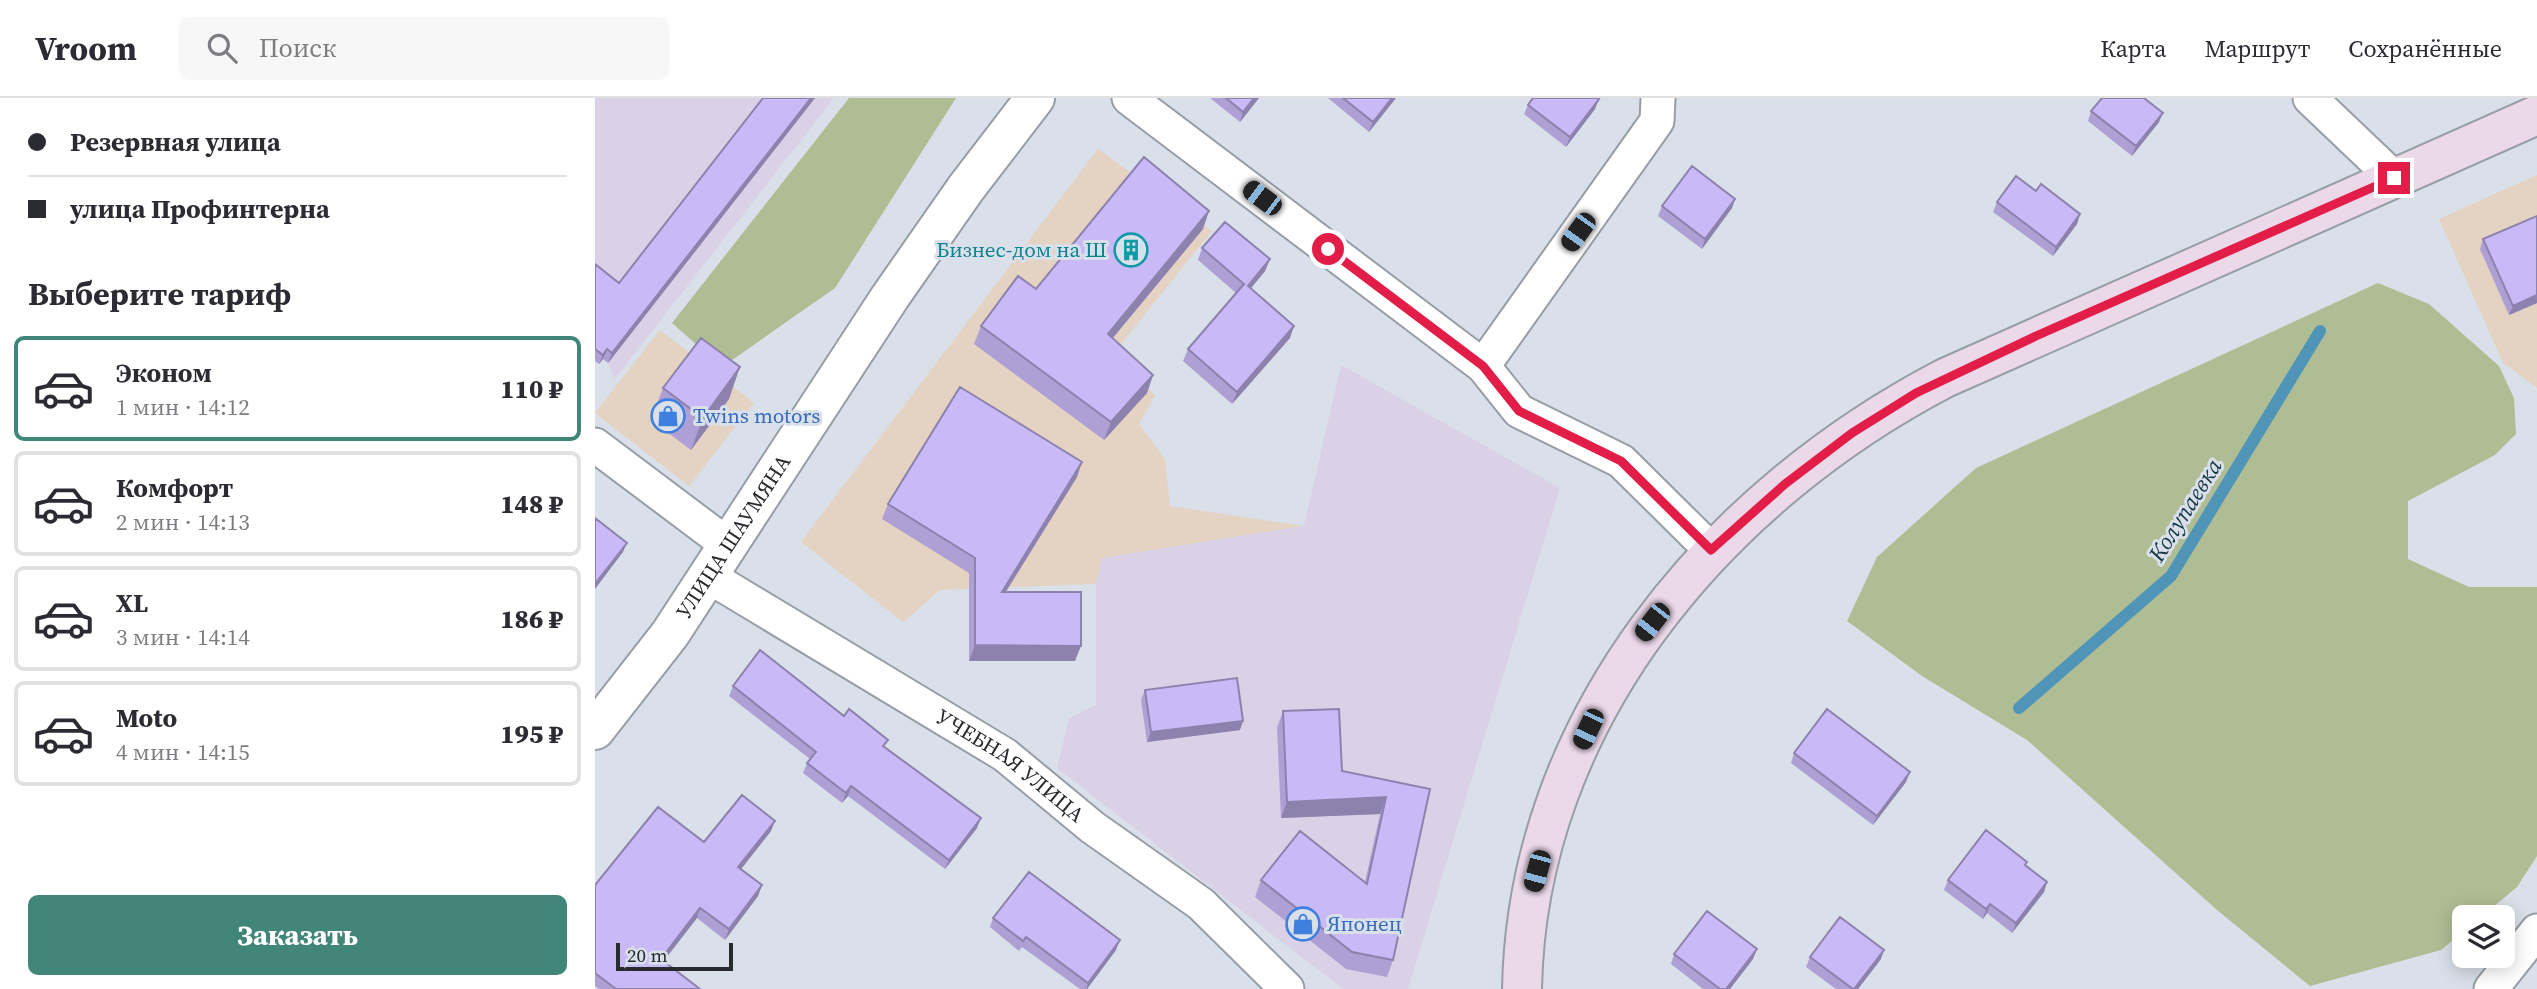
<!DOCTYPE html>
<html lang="ru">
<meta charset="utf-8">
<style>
:root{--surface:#fff;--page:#f7f7f7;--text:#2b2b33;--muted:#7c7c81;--line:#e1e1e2;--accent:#42867a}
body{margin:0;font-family:"Source Serif 4",serif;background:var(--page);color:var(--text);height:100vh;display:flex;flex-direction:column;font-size:26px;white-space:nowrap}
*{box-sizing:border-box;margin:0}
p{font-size:23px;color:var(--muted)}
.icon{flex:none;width:38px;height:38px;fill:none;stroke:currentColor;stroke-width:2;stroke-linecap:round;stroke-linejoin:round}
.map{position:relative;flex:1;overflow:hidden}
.panel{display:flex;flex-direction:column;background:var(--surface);width:595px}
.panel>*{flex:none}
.top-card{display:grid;align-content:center;height:154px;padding:0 28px;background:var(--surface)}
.controls{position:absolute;left:1857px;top:807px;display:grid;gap:14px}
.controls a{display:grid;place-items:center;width:63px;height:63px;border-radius:10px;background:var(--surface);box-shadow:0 4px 18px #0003;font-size:35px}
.scale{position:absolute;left:21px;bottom:18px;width:117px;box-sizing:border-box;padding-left:7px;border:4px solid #282a2e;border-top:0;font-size:19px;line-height:24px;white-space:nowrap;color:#282a2e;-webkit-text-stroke:5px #d9e0e9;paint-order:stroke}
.end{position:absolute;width:32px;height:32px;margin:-16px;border:9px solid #e11d48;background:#fff;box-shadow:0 0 0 4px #fff}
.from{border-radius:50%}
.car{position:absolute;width:21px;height:42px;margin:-21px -10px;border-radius:9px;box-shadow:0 0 5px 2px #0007;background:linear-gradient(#222 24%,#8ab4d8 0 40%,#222 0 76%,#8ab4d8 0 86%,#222 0)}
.top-card b{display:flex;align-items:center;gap:24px;height:66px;font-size:26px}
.top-card b+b{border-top:2px solid var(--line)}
.top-card i{width:18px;height:18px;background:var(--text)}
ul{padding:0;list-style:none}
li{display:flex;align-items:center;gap:21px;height:105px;margin:0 14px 10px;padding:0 14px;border:4px solid var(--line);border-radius:10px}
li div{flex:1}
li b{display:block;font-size:26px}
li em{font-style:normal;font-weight:800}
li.active{border-color:var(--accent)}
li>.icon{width:63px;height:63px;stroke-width:1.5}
h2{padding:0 28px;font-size:32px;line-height:84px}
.cta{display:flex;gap:14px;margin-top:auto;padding:14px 28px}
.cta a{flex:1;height:80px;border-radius:10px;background:var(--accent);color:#fff;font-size:28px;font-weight:800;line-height:80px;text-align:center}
header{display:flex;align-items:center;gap:42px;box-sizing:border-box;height:98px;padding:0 35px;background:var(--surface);border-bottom:2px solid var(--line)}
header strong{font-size:33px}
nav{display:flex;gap:38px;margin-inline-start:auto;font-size:24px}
.search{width:490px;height:63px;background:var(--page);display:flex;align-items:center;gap:18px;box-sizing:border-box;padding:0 24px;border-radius:10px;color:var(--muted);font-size:26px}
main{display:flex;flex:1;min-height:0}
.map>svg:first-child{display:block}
.commercial{fill:#e4d2c2}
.industrial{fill:#dad1e6}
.green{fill:#afbd95}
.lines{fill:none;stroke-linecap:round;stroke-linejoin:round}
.stream{stroke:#5095b8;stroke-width:12}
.minor-casing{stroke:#979da6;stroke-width:37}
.tertiary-casing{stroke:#979da6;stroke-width:42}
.secondary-casing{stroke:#979da6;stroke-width:42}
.minor{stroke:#fff;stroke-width:33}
.tertiary{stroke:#fff;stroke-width:38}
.secondary{stroke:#ebd8e9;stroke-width:38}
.wall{fill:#ae9fd4}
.shaded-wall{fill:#8d82ad}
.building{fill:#cab9f7;stroke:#8d82ad;stroke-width:2}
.route{stroke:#e11d48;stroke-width:9}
.labels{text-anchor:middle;stroke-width:6;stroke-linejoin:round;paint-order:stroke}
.culture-label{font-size:21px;fill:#0d838f;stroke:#d9e0e9;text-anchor:end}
.shop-label{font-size:21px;fill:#366cbe;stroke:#d9e0e9;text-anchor:start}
.street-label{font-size:21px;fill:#282a2e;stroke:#d9e0e9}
.water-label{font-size:23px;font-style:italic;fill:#163646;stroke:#d9e0e9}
</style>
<header>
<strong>Vroom</strong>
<div class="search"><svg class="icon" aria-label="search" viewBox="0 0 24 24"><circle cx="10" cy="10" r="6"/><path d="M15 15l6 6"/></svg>Поиск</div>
<nav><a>Карта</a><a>Маршрут</a><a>Сохранённые</a></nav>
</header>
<main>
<section class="panel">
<div class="top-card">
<b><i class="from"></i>Резервная улица</b>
<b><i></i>улица Профинтерна</b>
</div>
<h2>Выберите тариф</h2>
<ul>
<li class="active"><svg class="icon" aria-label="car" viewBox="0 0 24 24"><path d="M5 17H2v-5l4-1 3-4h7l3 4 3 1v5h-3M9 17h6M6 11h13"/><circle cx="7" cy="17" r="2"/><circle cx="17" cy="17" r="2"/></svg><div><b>Эконом</b><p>1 мин · 14:12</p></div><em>110 ₽</em></li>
<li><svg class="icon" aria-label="car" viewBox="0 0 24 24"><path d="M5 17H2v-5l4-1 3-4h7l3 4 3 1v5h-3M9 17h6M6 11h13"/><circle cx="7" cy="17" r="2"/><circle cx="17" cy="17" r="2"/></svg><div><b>Комфорт</b><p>2 мин · 14:13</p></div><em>148 ₽</em></li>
<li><svg class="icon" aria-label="car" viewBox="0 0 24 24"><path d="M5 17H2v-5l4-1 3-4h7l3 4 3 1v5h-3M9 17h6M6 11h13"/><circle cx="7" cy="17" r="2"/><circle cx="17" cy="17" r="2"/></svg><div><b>XL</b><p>3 мин · 14:14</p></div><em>186 ₽</em></li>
<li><svg class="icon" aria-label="car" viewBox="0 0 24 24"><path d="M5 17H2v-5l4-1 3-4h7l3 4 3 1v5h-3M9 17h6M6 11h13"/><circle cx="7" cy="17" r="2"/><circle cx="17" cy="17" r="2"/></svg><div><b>Moto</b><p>4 мин · 14:15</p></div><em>195 ₽</em></li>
</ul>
<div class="cta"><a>Заказать</a></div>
</section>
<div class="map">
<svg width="1942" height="891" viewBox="0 0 1942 891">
<rect width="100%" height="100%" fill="#d9e0e9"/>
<path class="commercial" d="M503,51L617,133L521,252L560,298L544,326L570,361L575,408L709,428L507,460L501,486L345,492L308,524L206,444Z
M1942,77V290L1908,265L1844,121Z
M65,232L159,305L94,388L0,315Z"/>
<path class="industrial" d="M0,0H239L19,282L13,265L0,255Z
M746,267L965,390L813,891H748L462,670L474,620L501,607V486L507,460L709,428Z"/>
<path class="green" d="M254,0H361L240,190L127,269L77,225Z
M1783,185L1834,206L1904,268L1919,300L1921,336L1900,357L1813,403V461L1874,489H1942V758L1922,789L1886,819H1869V833L1846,852L1715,888L1622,812L1432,642L1327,578L1252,523L1282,459L1381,370Z"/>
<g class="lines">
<path class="stream" d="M1424,610L1576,478L1725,233"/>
<defs>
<g id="minor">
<path d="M534,0L888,268L924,313L1026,363L1116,452"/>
<path d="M1715,0L1799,80"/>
<path d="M888,268L1062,23L1063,0"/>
<path d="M0,347L133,447"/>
<path id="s1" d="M113,478L410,657L497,729L606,806L692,891"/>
<path d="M1896,891L1942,833"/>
</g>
<g id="tertiary">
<path id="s2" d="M0,632L75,536L295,199L371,90L440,0"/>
</g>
<path id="secondary" d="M927,891C932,622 1120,400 1350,280L1942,17"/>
</defs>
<use href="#minor" class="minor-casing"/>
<use href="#tertiary" class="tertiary-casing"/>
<use href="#secondary" class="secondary-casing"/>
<use href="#minor" class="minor"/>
<use href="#tertiary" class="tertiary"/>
<use href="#secondary" class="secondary"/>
</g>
<path class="wall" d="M168,0H220L13,265L8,261L4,266L0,263V166L24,185Z
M615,0H664L645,24Z
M733,0H801L774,34Z
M933,7L1000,11L971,49L929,16Z
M1496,13L1564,24L1537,58L1493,23Z
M1441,93L1485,116L1482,126L1458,158L1398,114L1402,104Z
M1140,101L1137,110L1107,151L1063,118L1067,108Z
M608,131L518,240L558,277L552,295L509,342L379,246L386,228L441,191Z
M1888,141L1942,205L1914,217L1885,151Z
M607,150L675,161L670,173L656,190L695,240L637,306L588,263L593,251L641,195L603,162Z
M68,290L134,301L96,352L56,322Z
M482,379L411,494L480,563H374V475L287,421L293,406Z
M138,588L249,618L290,649L382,730L350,771L253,698L247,705L208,675L212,665L215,661L134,598Z
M550,592L645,632L552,644L546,602Z
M688,613L747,673L835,691L798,862L792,879L751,871L660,799L666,782L770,784L785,716L686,720L682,630Z
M1199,655L1311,684L1278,727L1196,665Z
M176,733L146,771L167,787L163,798L130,842L102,820L69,863L105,891H4L0,888V787L109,744Z
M1431,768L1452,784L1449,794L1417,835L1392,815L1388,821L1349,792L1353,782Z
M398,820L521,852L492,891H485L427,849L424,853L395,829Z
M1079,856L1158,861L1135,891H1108L1076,866Z
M1215,859L1286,861L1263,891H1241L1211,869Z"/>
<path class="shaded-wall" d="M216,0H220L13,265L17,255Z
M659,0H664L645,24L648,14Z
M797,0H801L774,34L778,24Z
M1004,1L1000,11L971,49L975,39Z
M1568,15L1564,24L1537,58L1541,48Z
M1140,101L1137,110L1107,151L1110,141Z
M614,113L608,131L506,254L513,236Z
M1485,116L1482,126L1458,158L1461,149Z
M675,161L670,173L648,200L653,188Z
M1942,197V205L1914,217L1918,208Z
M699,228L695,240L637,306L642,294Z
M12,251L8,261L4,266L8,257Z
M145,269L134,301L96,352L108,320Z
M558,277L552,295L509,342L516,324Z
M487,364L482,379L401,509L407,494Z
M32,445L28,454L0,491V486Z
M380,547L486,548L480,563H374Z
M648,623L645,632L552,644L556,634Z
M1315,674L1311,684L1278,727L1282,718Z
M256,688L253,698L247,705L251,695Z
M791,699L785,716L686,720L692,704Z
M386,720L382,730L350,771L354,762Z
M180,723L176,733L139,780L143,769Z
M1452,784L1449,794L1417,835L1421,825Z
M167,787L163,798L130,842L134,831Z
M1395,806L1392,815L1388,821L1391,811Z
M105,810L102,820L62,871L66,861Z
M525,842L521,852L492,891H491L493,885Z
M1162,851L1158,861L1135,891H1131Z
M1289,852L1286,861L1263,891H1259Z"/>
<path class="building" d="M168,0H216L17,255L12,251L8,257L0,251V166L24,185Z
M631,0H659L648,14Z
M748,0H797L778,24Z
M938,0H1002L1004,1L975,39L933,7Z
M1507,0H1549L1568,15L1541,48L1496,13Z
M549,59L614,113L513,236L558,277L516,324L386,228L423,178L441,191Z
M1097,68L1140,101L1110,141L1067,108Z
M1421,78L1441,93L1446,86L1485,116L1461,149L1402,104Z
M1942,118V197L1918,208L1888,141Z
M630,124L675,161L653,188L699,228L642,294L593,251L649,186L607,150Z
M106,240L145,269L108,320L68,290Z
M365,289L487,364L407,494H486V548L380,547V460L293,406Z
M0,420L32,445L0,486Z
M165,552L249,618L254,611L293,642L288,648L386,720L354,762L256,688L251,695L212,665L221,654L138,588Z
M642,580L648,623L556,634L550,592Z
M744,611L747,673L835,691L798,862L757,854L666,782L705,733L772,786L791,699L692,704L688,613Z
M1232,611L1315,674L1282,718L1199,655Z
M147,697L180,723L143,769L167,787L134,831L105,810L66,861L105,891H21L0,875V787L63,709L109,744Z
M1391,732L1432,764L1430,767L1452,784L1421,825L1395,806L1391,811L1353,782Z
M434,774L525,842L493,885L431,839L428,843L398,820Z
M1112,813L1162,851L1131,891H1125L1079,856Z
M1245,819L1289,852L1259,891H1258L1215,859Z"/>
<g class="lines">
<path class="route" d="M733,151L888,268L924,313L1026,363L1116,452L1190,386L1257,335L1321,295L1441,238L1799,80"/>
</g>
<defs>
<symbol id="building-ring" viewBox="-11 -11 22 22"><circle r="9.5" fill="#d9e0e9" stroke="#0f9aa8" stroke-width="1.5"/><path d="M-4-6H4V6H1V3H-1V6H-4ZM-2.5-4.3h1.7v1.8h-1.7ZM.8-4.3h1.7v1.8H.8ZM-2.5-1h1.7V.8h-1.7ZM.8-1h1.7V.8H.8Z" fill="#0f9aa8"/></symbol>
<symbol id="shop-ring" viewBox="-11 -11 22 22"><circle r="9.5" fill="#d9e0e9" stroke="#3f7fe0" stroke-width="1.5"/><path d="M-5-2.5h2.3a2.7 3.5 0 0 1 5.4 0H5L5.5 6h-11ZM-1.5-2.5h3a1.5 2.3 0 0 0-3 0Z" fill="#3f7fe0"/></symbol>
</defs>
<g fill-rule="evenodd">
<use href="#building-ring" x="517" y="133" width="38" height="38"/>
<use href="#shop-ring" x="54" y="299" width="38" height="38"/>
<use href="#shop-ring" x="689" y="807" width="38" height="38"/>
</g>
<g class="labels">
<g class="culture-label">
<text x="512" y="159">Бизнес-дом на Ш</text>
</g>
<g class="shop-label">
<text x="98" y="325">Twins motors</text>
<text x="732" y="833">Японец</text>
</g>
<g class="street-label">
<text dy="7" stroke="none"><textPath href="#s2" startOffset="238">УЛИЦА ШАУМЯНА</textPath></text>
<text dy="7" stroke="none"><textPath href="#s1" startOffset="357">УЧЕБНАЯ УЛИЦА</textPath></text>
</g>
<g class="water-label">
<text transform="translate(1590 412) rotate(-58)" y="8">Колупаевка</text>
</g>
</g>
</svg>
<div class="controls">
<a><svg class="icon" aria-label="layers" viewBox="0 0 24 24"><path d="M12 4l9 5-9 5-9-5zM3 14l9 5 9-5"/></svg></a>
</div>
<div class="scale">20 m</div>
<i class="end from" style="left:733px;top:151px"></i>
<i class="end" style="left:1799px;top:80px"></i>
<i class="car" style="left:667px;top:100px;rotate:307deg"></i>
<i class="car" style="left:983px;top:134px;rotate:216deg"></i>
<i class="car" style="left:1057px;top:524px;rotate:218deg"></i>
<i class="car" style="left:993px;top:631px;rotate:205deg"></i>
<i class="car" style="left:942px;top:773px;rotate:195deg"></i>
</div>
</main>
